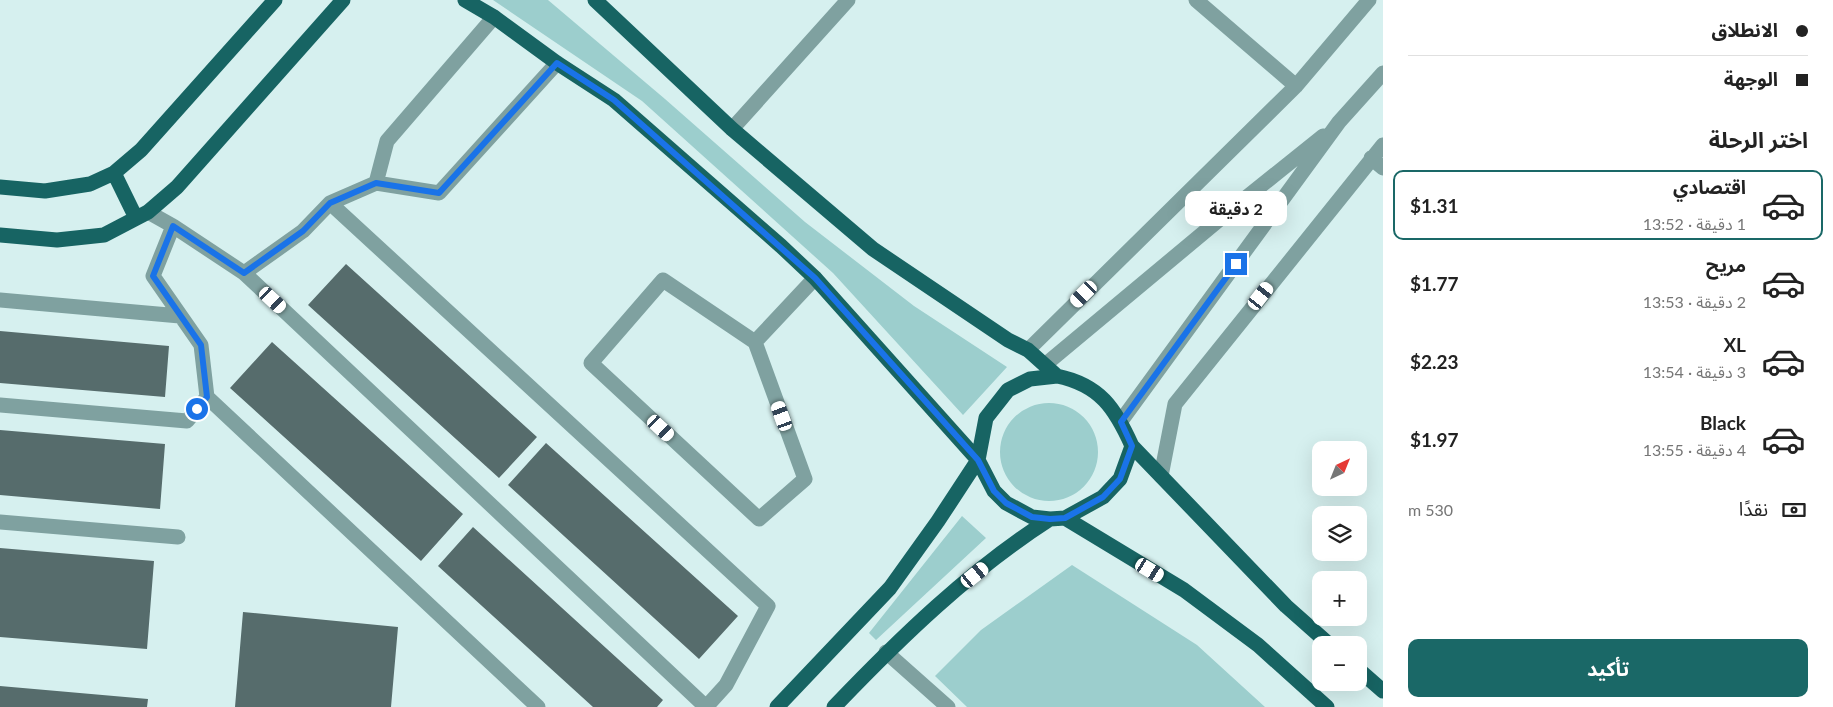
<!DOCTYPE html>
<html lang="ar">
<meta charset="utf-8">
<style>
:root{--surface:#fff;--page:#f2f2f2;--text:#222;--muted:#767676;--line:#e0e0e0;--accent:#1a6867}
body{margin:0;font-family:Lato,"Noto Sans Arabic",sans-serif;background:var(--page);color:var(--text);direction:rtl;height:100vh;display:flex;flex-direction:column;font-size:19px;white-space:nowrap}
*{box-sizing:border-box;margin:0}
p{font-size:16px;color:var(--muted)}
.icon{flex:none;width:28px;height:28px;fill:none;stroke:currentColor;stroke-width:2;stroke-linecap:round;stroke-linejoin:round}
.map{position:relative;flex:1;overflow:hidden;direction:ltr}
.details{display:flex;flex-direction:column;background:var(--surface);width:450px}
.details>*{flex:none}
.guide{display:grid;align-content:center;height:110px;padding:0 25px;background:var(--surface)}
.needle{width:32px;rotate:43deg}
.buttons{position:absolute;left:1312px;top:441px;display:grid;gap:10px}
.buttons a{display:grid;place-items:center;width:55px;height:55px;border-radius:10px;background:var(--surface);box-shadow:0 5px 20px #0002;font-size:25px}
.end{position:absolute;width:22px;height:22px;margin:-11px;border:6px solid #1a73e8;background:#fff;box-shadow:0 0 0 2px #fff}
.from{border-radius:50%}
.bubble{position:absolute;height:35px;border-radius:10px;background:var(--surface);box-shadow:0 5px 20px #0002;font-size:16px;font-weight:700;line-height:35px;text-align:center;direction:rtl}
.car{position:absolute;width:15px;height:30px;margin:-15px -8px;border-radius:6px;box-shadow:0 0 4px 1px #0007;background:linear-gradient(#fff 24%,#345 0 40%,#fff 0 76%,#345 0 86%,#fff 0)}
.guide b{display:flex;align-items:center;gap:18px;height:48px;font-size:19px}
.guide b+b{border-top:1px solid var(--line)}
.guide i{width:12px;height:12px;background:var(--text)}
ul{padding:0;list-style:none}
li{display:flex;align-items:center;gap:15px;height:70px;margin:0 10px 8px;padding:0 15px;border:2px solid transparent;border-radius:10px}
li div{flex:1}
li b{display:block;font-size:19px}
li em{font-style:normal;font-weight:700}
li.on{border-color:var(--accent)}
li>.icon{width:45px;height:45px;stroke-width:1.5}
h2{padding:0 25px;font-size:22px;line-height:60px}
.pay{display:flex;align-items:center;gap:12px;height:55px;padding:0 25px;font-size:19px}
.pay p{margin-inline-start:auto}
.cta{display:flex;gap:10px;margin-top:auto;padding:10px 25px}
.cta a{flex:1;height:58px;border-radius:10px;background:var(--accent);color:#fff;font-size:20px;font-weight:700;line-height:58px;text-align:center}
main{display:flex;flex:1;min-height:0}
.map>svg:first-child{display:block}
.green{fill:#9ccecd}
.building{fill:#566c6c}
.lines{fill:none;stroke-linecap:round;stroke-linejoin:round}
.minor{stroke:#7fa1a0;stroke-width:15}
.major{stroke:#176463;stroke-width:15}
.route{stroke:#1a73e8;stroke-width:6}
</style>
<main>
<section class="details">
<div class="guide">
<b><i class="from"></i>الانطلاق</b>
<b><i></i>الوجهة</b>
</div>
<h2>اختر الرحلة</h2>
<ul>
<li class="on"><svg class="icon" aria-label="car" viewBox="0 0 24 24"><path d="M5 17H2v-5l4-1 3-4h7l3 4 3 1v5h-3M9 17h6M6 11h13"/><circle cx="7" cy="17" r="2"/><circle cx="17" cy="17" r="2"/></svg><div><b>اقتصادي</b><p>1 دقيقة · 13:52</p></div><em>$1.31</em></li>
<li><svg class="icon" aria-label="car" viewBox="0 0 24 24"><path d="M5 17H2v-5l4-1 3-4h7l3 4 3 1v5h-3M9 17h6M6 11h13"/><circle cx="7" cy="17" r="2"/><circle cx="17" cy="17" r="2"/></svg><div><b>مريح</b><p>2 دقيقة · 13:53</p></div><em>$1.77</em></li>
<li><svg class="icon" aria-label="car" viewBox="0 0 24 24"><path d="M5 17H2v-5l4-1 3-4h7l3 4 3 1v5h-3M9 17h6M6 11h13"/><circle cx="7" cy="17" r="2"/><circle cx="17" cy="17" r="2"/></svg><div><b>XL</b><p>3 دقيقة · 13:54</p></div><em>$2.23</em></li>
<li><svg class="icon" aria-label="car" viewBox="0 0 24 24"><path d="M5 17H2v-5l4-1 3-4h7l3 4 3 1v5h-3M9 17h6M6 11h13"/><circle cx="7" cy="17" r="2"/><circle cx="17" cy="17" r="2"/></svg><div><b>Black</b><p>4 دقيقة · 13:55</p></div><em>$1.97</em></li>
</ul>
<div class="pay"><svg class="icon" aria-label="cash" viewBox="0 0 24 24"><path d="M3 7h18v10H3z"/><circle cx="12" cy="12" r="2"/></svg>نقدًا<p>530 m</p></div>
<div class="cta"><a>تأكيد</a></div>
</section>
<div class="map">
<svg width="1383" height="707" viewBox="0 0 1383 707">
<rect width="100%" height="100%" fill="#d6f0ef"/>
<path class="green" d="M493,0H548L665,99L805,222L914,306L1007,367L963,415L833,273L642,101Z
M1000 452a49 49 0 1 1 98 0a49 49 0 1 1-98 0Z
M962,516L986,538L876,640L869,633Z
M1072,565L1197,645L1265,707H967L935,676L981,630Z"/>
<path class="building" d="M346,264L537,437L499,478L308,305Z
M0,331L169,346L165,397L0,383Z
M272,342L463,514L421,561L230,388Z
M0,430L165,444L160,509L0,495Z
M546,443L738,616L699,659L508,485Z
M473,527L663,700L657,707H593L438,566Z
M0,548L154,561L147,649L0,637Z
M243,612L398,627L391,707H235Z
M0,686L148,699L147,707H0Z"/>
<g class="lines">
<path class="minor" d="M1196,0L1296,86
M732,129L848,0
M1371,158L1383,168
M376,183L387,141L494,17
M330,203L768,606L726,685L706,707
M148,212L173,226L244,273L303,231L330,203L376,183L439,193L557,63
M173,226L153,276L201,345L207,397L538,707
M244,273L706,707
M0,300L180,316
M755,342L663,280L591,363L759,519L805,479L755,342L815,278
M1028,350L1296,86L1369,0
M1046,364L1232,209L1323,136
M0,405L187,421L207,397
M1121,421L1339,122L1383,73
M1161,476L1175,404L1383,145
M0,522L178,537
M886,652L948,707"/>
<path class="major" d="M465,0L494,17L557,63L614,100L781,246L815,278L978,460L938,521L890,588L777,707
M595,0L732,129L873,249L1008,340L1028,350L1057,376
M114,173L136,218
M0,187L45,191L90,184L114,173L141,150L275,0
M0,235L57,240L104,235L148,212L177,187L343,0
M1057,376C1100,385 1115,408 1132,446L1120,479L1103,497L1065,518L1050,519L1032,517L1006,503L994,491L978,460L986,418L1008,390L1030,379Z
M1132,446L1286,606L1330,645
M1065,518L1184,590L1258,645L1327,707
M1359,670L1383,691
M834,707C900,638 969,571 1050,519"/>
</g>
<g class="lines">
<path class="route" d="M197,409L207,397L201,345L153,276L173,226L244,273L303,231L330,203L376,183L439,193L557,63L614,100L815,278L978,460L994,491L1006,503L1032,517L1050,519L1065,518L1103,497L1120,479L1132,446L1121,422L1236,264"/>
</g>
</svg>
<div class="buttons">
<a><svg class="needle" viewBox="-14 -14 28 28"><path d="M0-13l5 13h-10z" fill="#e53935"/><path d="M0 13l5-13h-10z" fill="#767676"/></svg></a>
<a><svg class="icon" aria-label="layers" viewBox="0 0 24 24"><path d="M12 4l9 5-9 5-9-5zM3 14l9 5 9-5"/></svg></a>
<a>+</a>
<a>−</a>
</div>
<i class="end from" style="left:197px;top:409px"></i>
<i class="end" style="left:1236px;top:264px"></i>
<div class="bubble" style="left:1185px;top:191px;width:102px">2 دقيقة</div>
<i class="car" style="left:1084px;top:294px;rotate:225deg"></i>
<i class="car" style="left:1261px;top:296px;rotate:38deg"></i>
<i class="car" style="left:273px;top:300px;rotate:133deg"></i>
<i class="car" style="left:782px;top:416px;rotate:340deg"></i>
<i class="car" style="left:661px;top:428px;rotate:133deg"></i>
<i class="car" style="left:1150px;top:570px;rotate:121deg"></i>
<i class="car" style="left:975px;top:575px;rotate:51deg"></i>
</div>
</main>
